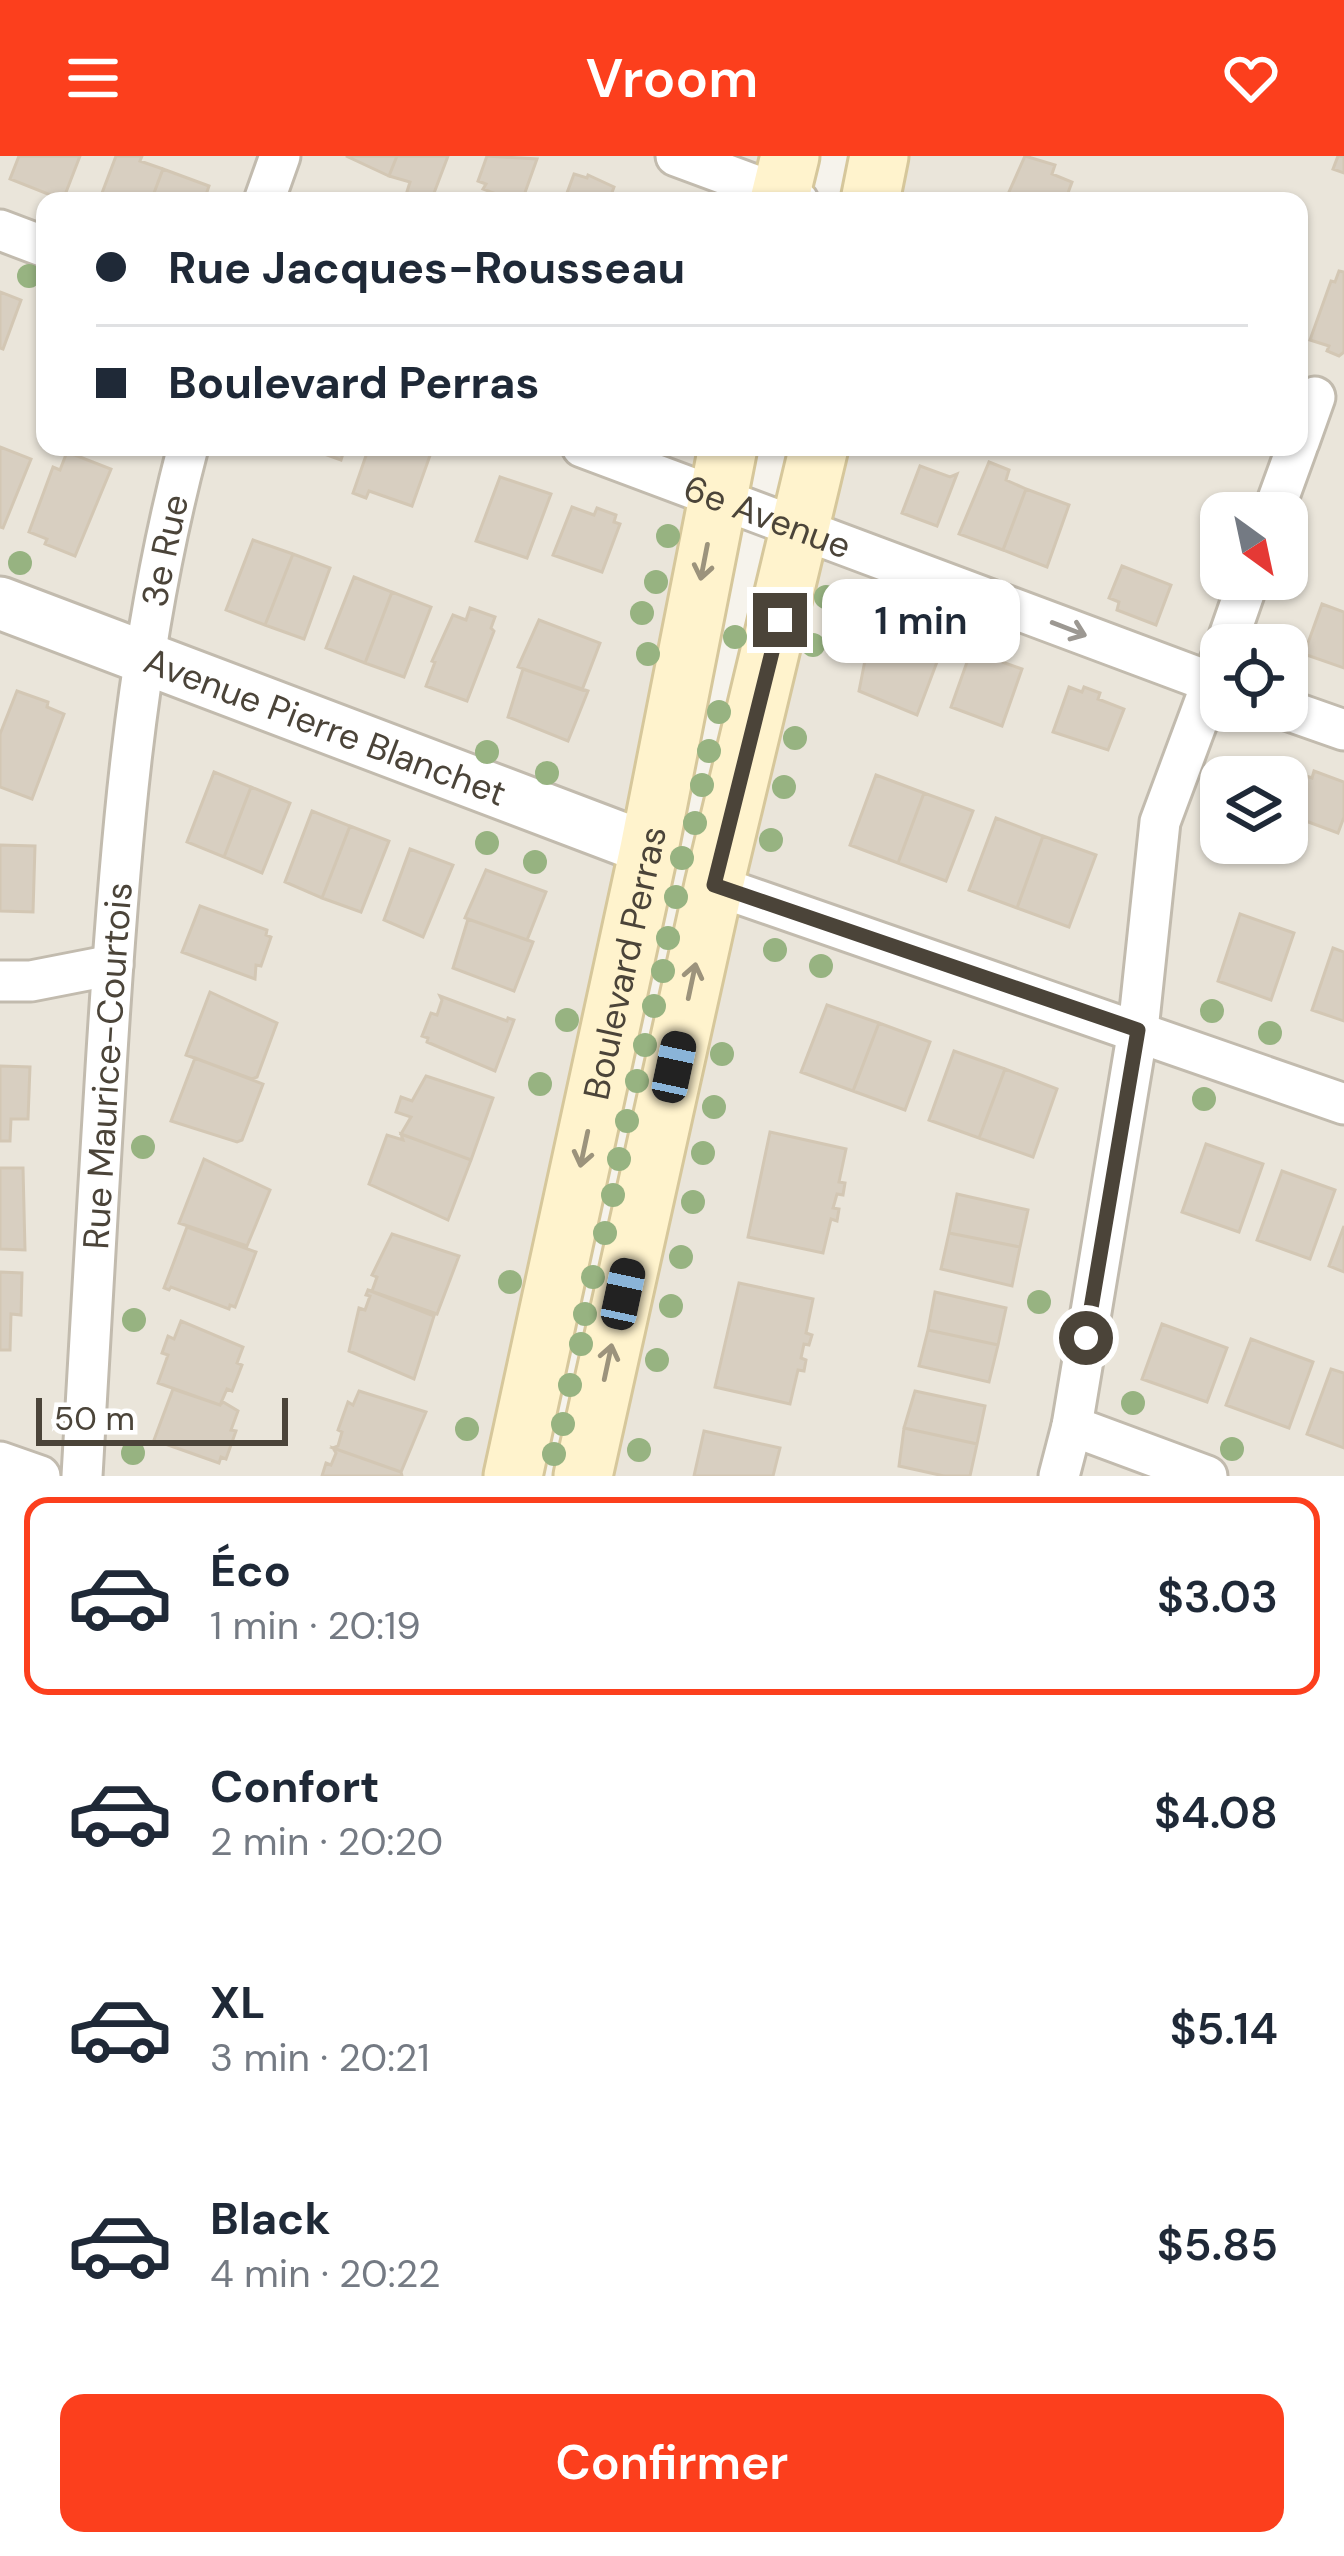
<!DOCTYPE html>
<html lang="fr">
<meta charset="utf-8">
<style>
:root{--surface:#fff;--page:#f2f2f3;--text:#1f2937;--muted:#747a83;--line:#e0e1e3;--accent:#fc3f1d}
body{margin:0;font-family:"DM Sans",sans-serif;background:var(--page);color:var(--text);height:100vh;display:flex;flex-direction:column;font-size:45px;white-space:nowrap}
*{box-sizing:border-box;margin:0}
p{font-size:39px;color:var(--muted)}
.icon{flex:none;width:66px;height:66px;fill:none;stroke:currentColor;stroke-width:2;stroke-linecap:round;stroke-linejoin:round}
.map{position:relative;height:1320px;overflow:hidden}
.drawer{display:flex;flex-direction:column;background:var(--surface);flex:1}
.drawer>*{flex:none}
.banner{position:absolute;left:36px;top:36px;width:1272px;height:264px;border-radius:24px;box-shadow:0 3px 9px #0004;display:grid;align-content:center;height:264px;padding:0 60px;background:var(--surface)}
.needle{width:78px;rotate:147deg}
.fabs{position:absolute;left:1200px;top:336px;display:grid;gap:24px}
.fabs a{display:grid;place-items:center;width:108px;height:108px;border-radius:24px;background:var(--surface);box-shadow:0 3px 9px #0004;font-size:60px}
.scale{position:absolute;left:36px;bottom:30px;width:252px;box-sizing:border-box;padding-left:12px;border:6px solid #4b4439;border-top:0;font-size:33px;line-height:42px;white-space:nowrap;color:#4b4439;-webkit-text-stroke:9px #fff;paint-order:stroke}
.end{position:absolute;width:54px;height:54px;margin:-27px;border:15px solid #4b4439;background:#fff;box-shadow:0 0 0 6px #fff}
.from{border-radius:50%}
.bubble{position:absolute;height:84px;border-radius:24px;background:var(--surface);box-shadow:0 3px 9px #0004;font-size:39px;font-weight:600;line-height:84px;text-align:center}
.car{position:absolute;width:36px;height:72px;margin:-36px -18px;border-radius:15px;box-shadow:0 0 9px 3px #0007;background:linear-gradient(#222 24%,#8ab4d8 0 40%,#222 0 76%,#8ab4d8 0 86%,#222 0)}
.banner b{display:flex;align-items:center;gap:42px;height:114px;font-size:45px}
.banner b+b{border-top:3px solid var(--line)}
.banner i{width:30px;height:30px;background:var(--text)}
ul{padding:21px 0 0;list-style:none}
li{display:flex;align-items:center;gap:36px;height:198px;margin:0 24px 18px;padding:0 36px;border:6px solid transparent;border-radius:24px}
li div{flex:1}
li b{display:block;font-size:45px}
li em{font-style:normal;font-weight:600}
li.active{border-color:var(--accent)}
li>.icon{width:108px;height:108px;stroke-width:1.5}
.action{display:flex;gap:24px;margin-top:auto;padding:24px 60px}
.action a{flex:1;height:138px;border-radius:24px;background:var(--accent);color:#fff;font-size:48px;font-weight:600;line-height:138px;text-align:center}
header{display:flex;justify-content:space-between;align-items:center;height:156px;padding:0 60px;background:var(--accent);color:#fff;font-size:54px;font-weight:600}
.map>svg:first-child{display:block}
.residential{fill:#eae5da;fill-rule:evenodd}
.building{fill:#d8cfc1;stroke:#d3c7b4;stroke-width:3}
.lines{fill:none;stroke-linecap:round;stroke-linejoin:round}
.minor-casing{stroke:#c2bbae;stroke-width:45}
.tertiary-casing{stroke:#c2bbae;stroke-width:57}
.secondary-casing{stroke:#d6c79b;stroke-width:63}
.minor{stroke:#fff;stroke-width:39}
.tertiary{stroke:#fff;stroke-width:51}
.secondary{stroke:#fff3cd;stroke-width:57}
.tree{fill:#97b381}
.oneway{stroke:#9c937c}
.oneway2{stroke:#9c9892}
.route{stroke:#4b4439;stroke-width:15}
.labels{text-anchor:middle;stroke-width:9;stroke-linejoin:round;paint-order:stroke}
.street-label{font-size:36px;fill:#4b4439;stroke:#fff}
</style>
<header><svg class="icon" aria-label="menu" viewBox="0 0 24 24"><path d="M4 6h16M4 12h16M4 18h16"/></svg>Vroom<svg class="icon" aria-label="heart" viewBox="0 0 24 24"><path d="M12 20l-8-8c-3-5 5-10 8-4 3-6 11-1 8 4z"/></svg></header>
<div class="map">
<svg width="1344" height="1320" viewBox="0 0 1344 1320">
<rect width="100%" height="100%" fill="#f6f3ec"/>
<path class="residential" d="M0,0H790L779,45H45V291H728L513,1320H0Z
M874,0H1344V1320H583L810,291H1299V45H864ZM1221,357H1287V423H1221ZM1221,489H1287V555H1221ZM1221,621H1287V687H1221Z"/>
<path class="building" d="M19,0H80L63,44L10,23Z
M116,0H142L140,5L163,13L151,45H99Z
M346,0H397L389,20Z
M397,0H448L431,45L406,39L410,26L389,20Z
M487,0L537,3L523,42L514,45L483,33L486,28L478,25Z
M1025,0L1055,9L1052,18L1072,26L1065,45H1005Z
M1338,0H1344V17L1333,13Z
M163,13L209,30L204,45H151Z
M574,18L587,22L588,19L614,31L609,45H564Z
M1339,115L1344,116V196L1339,200L1327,195L1329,190L1310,184L1331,125L1335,126Z
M0,136L21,144L3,193L0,192Z
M0,291L31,303L3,372L0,371Z
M305,291H345L341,304Z
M369,291H433L412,350L369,335L366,342L353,337Z
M67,296L111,313L75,400L45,388L47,383L29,376L53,311L60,314Z
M989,306L1009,314L1006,324L1026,333L1003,394L959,378Z
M920,310L950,321L957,318L937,370L902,357Z
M500,321L551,338L527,402L476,385Z
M1026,333L1069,349L1047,411L1003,394Z
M572,351L594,359L597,352L616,359L614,366L620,368L602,416L553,399Z
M253,384L293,398L265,469L226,454Z
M293,398L330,412L304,483L265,469Z
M1122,410L1171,429L1156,469L1117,454L1119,446L1109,442Z
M354,421L392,436L365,507L326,492Z
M392,436L431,451L404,521L365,507Z
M1322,448L1344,456V512L1304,498Z
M470,452L495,461L491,472L494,475L467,545L426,530L435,506L432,505L453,459L466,464Z
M881,458L946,482L917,559L859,535L869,484Z
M539,464L600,487L582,534L518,511Z
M971,495L1022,513L1002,570L951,551Z
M523,513L588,535L568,585L508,561Z
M1069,531L1082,536L1084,531L1100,537L1098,543L1124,553L1108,594L1053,576Z
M17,535L48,546L47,551L64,558L32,643L0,631V578Z
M1314,615L1344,626V661L1338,677L1287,658L1298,617L1312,622Z
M214,616L251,631L224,701L187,686Z
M876,619L924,637L898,707L850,689Z
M251,631L290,647L262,717L224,701Z
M924,637L973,655L946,725L898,707Z
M312,655L350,670L322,742L285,726Z
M996,662L1043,680L1017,752L969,734Z
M350,670L389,685L361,756L322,742Z
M1043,680L1096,699L1069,771L1017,752Z
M0,689L35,690L33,756L0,755Z
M410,693L453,709L423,781L384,764Z
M486,714L546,736L527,784L465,762Z
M200,750L267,774L266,779L271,781L261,810L256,809L255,823L182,796Z
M1240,758L1294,777L1271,844L1218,825Z
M468,763L533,786L514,835L453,812Z
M1333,792L1344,796V865L1312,854Z
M210,836L277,867L257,921L252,923L186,899Z
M440,840L507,865L508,862L514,864L495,915L427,886L428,882L422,880L431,857L437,859L442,844Z
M827,849L879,867L853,935L801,916Z
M879,867L930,886L905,954L853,935Z
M954,895L1005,913L979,982L929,964Z
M195,902L263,928L242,984L237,986L171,965Z
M0,910L30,911L28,963H11L10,985H0Z
M1005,913L1057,933L1033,1001L979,982Z
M426,920L493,942L471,1004L401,978L411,961L396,956L401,941L412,945Z
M770,976L846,993L839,1026L845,1027L843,1039L837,1038L833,1052L839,1053L837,1065L831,1063L823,1097L748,1081Z
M401,978L471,1004L448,1064L369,1028L387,979L403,984Z
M1206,988L1263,1008L1239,1076L1182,1056Z
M204,1003L270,1034L247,1090L179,1067Z
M0,1012H23L25,1094L0,1093Z
M1282,1015L1335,1034L1310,1103L1257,1084Z
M957,1038L1028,1054L1020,1091L949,1077Z
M1344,1070V1116L1329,1110Z
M187,1071L256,1096L235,1151L230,1149L229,1153L171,1131L169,1134L164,1132Z
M949,1077L1020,1091L1012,1130L941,1113Z
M392,1078L459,1100L437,1158L368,1134L372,1135L377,1121L372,1119Z
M0,1116L22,1117L21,1159L11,1158L10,1194H0Z
M739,1127L813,1143L806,1177L812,1179L809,1189L804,1188L801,1202L806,1204L804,1215L798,1214L790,1248L715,1231Z
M368,1134L434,1160L414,1223L349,1195L359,1152L365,1154L370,1140L366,1139Z
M935,1136L1006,1152L998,1189L928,1174Z
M181,1165L243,1191L237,1207L242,1209L232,1235L227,1233L220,1249L158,1227L168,1199L162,1197L168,1180L174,1183Z
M1162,1168L1227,1192L1207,1246L1142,1223Z
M928,1174L998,1189L989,1226L919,1210Z
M1251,1183L1313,1206L1289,1272L1226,1249Z
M1331,1213L1344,1217V1292L1307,1278Z
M173,1233L220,1249L223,1246L238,1255L231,1274L236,1275L226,1303L221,1301L219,1307L154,1284Z
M359,1235L426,1256L401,1316L333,1292L338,1290L342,1276L338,1274L348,1246L353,1249Z
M915,1235L985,1250L977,1288L904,1272Z
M904,1272L977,1288L970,1320H944L899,1310Z
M704,1275L780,1292L773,1320H694Z
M333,1292L401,1316L402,1320H322L326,1307L331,1309L336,1297Z"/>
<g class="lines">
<defs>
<g id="minor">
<path d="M676,0L798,45"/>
<path d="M264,45L280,0"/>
<path d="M0,74L45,91"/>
<path d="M1299,286L1315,241"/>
<path id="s1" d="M582,291L1221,530"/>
<path d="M1273,357L1297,291"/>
<path d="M1226,489L1249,423"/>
<path d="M1287,554L1344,574"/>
<path d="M714,729L1344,948"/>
<path d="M0,825H31L113,809"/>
<path d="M1072,1270L1207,1320"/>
<path d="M0,1306L40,1320"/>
<path id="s2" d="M82,1320C89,1184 98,1048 106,912C119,702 134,495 188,291"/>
<path d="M1059,1320L1072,1270L1138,874L1160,666L1221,502"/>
</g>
<g id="tertiary">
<path id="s3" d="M0,447L649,693"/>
</g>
<g id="secondary">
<path d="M779,45L790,0"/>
<path d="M870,45L879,0"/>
<path id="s4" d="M513,1320L649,693L728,291"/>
<path d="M583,1320L714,729L819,291"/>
</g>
</defs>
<use href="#minor" class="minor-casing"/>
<use href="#tertiary" class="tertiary-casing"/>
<use href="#secondary" class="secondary-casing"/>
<use href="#minor" class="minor"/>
<use href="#tertiary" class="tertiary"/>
<use href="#secondary" class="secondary"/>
</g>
<g class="tree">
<circle cx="29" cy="120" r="12"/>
<circle cx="668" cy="380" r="12"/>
<circle cx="20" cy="407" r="12"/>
<circle cx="656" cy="426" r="12"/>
<circle cx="826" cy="441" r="12"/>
<circle cx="642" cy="457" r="12"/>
<circle cx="735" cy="481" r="12"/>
<circle cx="813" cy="489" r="12"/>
<circle cx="648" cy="498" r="12"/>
<circle cx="719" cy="556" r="12"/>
<circle cx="795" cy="582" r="12"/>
<circle cx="709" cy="595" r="12"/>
<circle cx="487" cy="596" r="12"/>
<circle cx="547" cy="617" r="12"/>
<circle cx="702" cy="629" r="12"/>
<circle cx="784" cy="631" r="12"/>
<circle cx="695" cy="667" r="12"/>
<circle cx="771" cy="684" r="12"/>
<circle cx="487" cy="687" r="12"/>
<circle cx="682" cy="702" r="12"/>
<circle cx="535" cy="706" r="12"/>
<circle cx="676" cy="741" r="12"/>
<circle cx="668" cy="782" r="12"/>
<circle cx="775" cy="794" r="12"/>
<circle cx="821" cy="810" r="12"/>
<circle cx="663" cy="815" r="12"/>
<circle cx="654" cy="850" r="12"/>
<circle cx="1212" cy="855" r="12"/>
<circle cx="567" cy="864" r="12"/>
<circle cx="1270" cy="877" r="12"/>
<circle cx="645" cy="889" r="12"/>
<circle cx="722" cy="898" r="12"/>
<circle cx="637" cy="925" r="12"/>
<circle cx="540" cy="928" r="12"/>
<circle cx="1204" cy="943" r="12"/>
<circle cx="714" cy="951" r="12"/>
<circle cx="627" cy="965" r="12"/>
<circle cx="143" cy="991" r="12"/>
<circle cx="703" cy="997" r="12"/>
<circle cx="619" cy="1003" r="12"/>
<circle cx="613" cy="1039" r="12"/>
<circle cx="693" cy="1046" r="12"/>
<circle cx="605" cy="1077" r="12"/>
<circle cx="681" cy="1101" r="12"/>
<circle cx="593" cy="1121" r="12"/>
<circle cx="510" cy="1126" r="12"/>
<circle cx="1039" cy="1146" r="12"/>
<circle cx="671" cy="1150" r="12"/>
<circle cx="585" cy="1158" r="12"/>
<circle cx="134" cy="1164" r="12"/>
<circle cx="581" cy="1188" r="12"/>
<circle cx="657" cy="1204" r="12"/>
<circle cx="570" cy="1229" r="12"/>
<circle cx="1133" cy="1247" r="12"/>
<circle cx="563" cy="1268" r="12"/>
<circle cx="467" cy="1273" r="12"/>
<circle cx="1232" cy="1293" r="12"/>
<circle cx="639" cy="1294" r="12"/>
<circle cx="133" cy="1297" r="12"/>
<circle cx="554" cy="1298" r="12"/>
</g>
<defs><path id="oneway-shaft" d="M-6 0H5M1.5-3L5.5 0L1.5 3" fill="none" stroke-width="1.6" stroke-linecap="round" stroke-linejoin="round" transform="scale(3)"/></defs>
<g class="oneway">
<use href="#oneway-shaft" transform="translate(704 406) rotate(101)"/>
<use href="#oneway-shaft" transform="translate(692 825) rotate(-78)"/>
<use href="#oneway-shaft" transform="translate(584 993) rotate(102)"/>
<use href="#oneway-shaft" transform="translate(608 1206) rotate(-78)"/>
</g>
<use class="oneway2" href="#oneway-shaft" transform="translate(1069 473) rotate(21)"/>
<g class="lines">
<path class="route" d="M780,464L714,729L1138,874L1086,1182"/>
</g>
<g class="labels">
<g class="street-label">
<text dy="13" stroke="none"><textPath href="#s1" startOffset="198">6e Avenue</textPath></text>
<text dy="13" stroke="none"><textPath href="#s2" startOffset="930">3e Rue</textPath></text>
<text dy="13" stroke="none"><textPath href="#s3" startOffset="348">Avenue Pierre Blanchet</textPath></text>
<text dy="13" stroke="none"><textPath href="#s4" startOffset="525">Boulevard Perras</textPath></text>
<text dy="13" stroke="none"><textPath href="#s2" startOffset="411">Rue Maurice-Courtois</textPath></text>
</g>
</g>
</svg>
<div class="fabs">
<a><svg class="needle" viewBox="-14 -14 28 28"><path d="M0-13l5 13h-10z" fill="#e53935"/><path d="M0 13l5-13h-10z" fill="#747a83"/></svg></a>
<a><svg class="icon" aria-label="locate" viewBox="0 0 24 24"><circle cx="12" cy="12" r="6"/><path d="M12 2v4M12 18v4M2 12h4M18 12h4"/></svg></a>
<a><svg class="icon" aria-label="layers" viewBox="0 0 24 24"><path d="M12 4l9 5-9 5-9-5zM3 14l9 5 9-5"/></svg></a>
</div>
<div class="scale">50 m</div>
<i class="end from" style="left:1086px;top:1182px"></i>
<i class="end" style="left:780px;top:464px"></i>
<div class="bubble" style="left:822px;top:423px;width:198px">1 min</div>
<i class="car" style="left:674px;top:911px;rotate:12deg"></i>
<i class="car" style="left:623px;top:1138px;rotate:12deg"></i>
<div class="banner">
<b><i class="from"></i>Rue Jacques-Rousseau</b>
<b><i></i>Boulevard Perras</b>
</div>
</div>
<section class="drawer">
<ul>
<li class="active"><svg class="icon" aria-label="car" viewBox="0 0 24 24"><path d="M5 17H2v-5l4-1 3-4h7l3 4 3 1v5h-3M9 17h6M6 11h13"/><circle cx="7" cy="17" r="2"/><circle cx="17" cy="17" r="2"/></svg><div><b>Éco</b><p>1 min · 20:19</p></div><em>$3.03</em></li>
<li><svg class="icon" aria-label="car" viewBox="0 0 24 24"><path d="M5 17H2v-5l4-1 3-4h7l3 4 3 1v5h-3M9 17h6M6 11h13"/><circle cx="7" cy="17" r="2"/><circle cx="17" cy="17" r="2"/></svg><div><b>Confort</b><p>2 min · 20:20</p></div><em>$4.08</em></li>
<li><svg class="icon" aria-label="car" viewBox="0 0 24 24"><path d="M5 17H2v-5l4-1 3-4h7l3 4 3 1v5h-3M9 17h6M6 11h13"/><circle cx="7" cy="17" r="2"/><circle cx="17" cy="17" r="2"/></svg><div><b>XL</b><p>3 min · 20:21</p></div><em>$5.14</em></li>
<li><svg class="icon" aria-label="car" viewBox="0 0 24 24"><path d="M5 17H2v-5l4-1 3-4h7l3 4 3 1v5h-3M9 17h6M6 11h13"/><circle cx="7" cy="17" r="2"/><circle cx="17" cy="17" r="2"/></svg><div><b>Black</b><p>4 min · 20:22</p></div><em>$5.85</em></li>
</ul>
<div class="action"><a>Confirmer</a></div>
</section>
